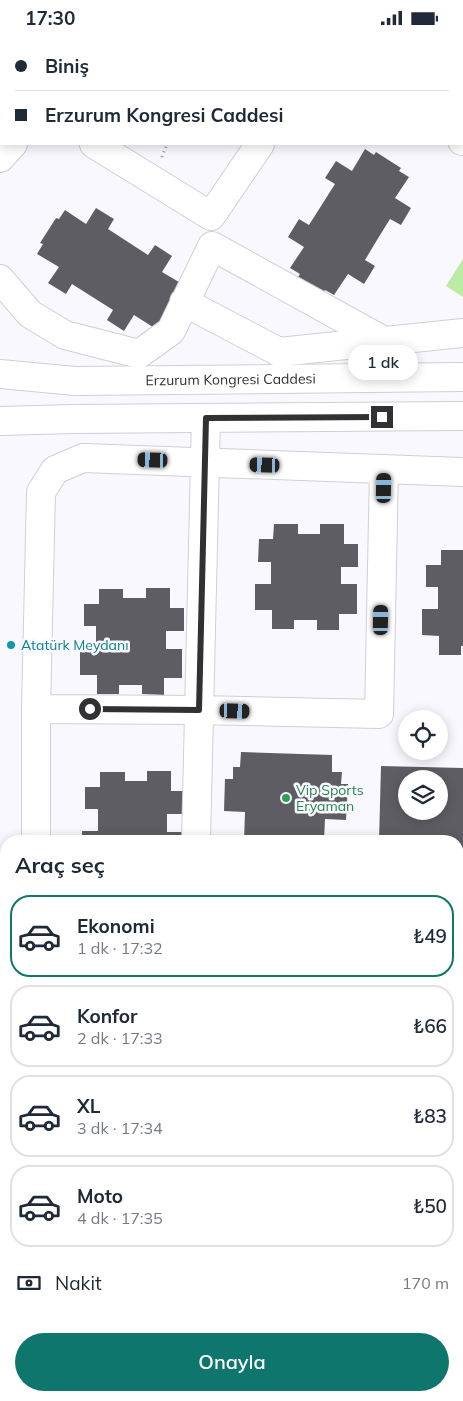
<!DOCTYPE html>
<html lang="tr">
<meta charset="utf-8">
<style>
:root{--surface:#fff;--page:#f2f2f3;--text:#1f2937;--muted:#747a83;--line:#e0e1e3;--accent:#0f766e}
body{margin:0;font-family:Mulish,sans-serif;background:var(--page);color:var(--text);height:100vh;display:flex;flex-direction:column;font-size:19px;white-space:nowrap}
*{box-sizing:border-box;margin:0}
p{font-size:16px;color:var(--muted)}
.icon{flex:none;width:28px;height:28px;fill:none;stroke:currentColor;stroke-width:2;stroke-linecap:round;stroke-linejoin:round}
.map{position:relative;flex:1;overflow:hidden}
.side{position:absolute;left:0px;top:800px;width:464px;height:566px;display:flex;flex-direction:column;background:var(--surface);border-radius:20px 20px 0 0;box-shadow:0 2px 12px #0003}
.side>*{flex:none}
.banner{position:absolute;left:0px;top:0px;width:464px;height:110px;box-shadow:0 2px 12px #0003;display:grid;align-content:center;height:110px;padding:0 15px;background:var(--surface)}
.buttons{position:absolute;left:398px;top:675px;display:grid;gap:10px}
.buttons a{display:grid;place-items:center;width:50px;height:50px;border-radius:50%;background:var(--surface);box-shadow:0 2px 12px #0003;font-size:25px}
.end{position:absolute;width:22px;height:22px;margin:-11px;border:6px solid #313033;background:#fff;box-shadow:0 0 0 2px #fff}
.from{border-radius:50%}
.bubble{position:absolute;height:35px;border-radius:18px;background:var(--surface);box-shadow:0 2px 12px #0003;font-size:16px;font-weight:600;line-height:35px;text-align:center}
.car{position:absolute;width:15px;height:30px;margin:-15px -8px;border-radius:6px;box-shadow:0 0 4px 1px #0007;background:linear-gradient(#222 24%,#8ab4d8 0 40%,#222 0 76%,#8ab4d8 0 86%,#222 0)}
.banner b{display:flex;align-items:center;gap:18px;height:48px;font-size:19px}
.banner b+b{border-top:1px solid var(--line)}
.banner i{width:12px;height:12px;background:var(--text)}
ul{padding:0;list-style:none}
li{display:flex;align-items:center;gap:15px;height:82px;margin:0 10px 8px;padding:0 5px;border:2px solid var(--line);border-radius:20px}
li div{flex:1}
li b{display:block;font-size:19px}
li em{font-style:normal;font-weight:600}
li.active{border-color:var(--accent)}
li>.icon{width:45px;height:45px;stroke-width:1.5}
h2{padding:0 15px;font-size:22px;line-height:60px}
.pay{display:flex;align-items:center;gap:12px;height:55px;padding:0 15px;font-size:19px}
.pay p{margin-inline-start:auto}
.action{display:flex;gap:10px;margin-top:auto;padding:10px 15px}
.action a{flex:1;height:58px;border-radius:30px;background:var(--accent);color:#fff;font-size:20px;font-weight:600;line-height:58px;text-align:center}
.status{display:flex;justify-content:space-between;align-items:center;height:35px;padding:0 25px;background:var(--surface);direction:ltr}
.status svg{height:14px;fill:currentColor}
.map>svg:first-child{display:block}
.green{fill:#bceba3}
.building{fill:#5f5d64;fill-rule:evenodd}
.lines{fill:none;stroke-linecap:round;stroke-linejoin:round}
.minor-casing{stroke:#d0ced6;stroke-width:30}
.secondary-casing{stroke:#d0ced6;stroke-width:30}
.path{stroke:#98969b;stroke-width:3;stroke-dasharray:1 4;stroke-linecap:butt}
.minor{stroke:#fff;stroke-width:28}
.secondary{stroke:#fff;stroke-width:28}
.rail{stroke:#8f8d92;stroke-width:4;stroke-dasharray:6 6;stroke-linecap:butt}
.route{stroke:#313033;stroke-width:6}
.culture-dot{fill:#0f9aa8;stroke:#faf8ff;stroke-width:2}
.leisure-dot{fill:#2e9e5b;stroke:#faf8ff;stroke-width:2}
.labels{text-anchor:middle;stroke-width:5;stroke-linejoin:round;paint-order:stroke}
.street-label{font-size:14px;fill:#313033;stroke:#faf8ff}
.culture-label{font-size:14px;fill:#0d838f;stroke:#faf8ff;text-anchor:start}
.leisure-label{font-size:14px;fill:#27864d;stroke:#faf8ff;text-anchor:start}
</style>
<div class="status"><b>17:30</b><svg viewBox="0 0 49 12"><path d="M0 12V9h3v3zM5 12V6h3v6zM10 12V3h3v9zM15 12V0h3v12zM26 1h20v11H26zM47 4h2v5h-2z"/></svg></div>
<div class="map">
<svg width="463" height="1366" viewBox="0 0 463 1366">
<rect width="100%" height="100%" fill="#faf8ff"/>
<path class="green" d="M463,224V262L446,251Z
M458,1145H463V1341H458Z"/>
<path class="building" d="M365,114L374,120L376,117L401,133L399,136L409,142L395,163L411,173L401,190L390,184L377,205L365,225L375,231L364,249L348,239L334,260L325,255L323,258L298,242L300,239L290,233L304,212L288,202L299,184L309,190L335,149L325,143L336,126L352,136Z
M96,173L114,184L108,194L148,220L155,210L172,221L162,237L184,250L156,294L134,280L124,296L107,285L113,275L72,249L66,259L48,248L59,232L37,219L43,209L40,208L56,183L59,184L65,175L86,189Z
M274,489H298V499H320V489H344V509H358V532H341V549H357V579H339V595H317V585H294V594H272V575H255V549H271V527H258L259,504H273Z
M441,515H463V611H461V620H439V601L422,600V574H438V552H426V530H441Z
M146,553H170V573H184V596H166V614H182V643H164V660L142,659V650H119V659H97V640H80V613H96V591H84V569H99V554H123V563H146Z
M241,717L332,720V737H342L341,749H348L346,785L325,784L324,806H244L245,777L224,776L225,744H233V732H240Z
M381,731L463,733V835H458V806H379ZM406,744H439V776H406Z
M147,736H171V756H185V779H167V797H184V806H82V796H98V774H85V752H100V737H125V746H147Z
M458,1006H463V1117H458Z
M458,1341H463V1366H398L399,1360H458Z"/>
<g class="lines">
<defs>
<path id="minor" d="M299,0L301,1
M109,1L110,0
M0,80L1,81
M462,106H463
M94,109L211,181L260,109
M0,123L13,109
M0,244L30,279L65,300L139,319L171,296L212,211L384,306
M184,267L279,317L463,298
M36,674L199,675L379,679L384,434
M36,806V674L41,457L55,435L83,423L463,437
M196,806L206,383
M0,1113H6
M458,1130H463
M0,1356H6"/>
<g id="secondary">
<path id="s1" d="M0,339L75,346L463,342"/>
<path d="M0,386L74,384L463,381"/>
</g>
</defs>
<use href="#minor" class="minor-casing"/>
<use href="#secondary" class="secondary-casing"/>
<path class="path" d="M270,0L271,1
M211,1L212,0
M162,122L167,109
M458,988H463
M458,1002H463"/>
<use href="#minor" class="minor"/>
<use href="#secondary" class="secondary"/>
<path class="rail" d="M0,1036H6
M0,1053H6
M458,1055H463
M458,1070H463"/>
</g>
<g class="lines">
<path class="route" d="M90,674L199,675L206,383L382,382"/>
</g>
<circle class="culture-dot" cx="11" cy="610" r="5"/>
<circle class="leisure-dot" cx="286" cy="763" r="5"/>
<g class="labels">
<g class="street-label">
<text dy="5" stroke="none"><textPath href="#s1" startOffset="231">Erzurum Kongresi Caddesi</textPath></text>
</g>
<g class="culture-label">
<text x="21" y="615">Atatürk Meydanı</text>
</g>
<g class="leisure-label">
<text x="296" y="760">Vip Sports<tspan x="296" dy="16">Eryaman</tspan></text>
</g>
</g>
</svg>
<div class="buttons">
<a><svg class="icon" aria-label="locate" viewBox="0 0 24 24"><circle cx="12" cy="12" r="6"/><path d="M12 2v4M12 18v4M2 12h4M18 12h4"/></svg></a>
<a><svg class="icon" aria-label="layers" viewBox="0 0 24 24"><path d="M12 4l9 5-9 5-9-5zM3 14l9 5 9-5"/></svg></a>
</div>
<i class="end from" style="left:90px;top:674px"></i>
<i class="end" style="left:382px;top:382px"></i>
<div class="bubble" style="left:348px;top:310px;width:70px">1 dk</div>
<i class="car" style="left:153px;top:425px;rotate:272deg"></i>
<i class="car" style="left:265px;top:430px;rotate:272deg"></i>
<i class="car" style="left:384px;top:453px;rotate:1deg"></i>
<i class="car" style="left:381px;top:585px;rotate:1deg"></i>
<i class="car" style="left:235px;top:676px;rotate:92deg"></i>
<div class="banner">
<b><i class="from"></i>Biniş</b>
<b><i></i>Erzurum Kongresi Caddesi</b>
</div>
<section class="side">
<h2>Araç seç</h2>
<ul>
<li class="active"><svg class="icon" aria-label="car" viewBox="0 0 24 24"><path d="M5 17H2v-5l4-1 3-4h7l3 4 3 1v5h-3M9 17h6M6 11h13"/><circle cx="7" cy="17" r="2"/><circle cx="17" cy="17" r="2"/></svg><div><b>Ekonomi</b><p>1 dk · 17:32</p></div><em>₺49</em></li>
<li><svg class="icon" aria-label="car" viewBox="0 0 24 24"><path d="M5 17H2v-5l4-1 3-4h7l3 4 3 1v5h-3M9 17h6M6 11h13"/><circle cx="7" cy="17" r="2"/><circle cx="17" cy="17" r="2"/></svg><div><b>Konfor</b><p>2 dk · 17:33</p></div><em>₺66</em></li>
<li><svg class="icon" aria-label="car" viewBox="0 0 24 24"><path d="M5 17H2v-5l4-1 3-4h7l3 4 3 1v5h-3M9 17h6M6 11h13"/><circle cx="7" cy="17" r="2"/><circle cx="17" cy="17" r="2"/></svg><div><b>XL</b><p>3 dk · 17:34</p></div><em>₺83</em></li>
<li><svg class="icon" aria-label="car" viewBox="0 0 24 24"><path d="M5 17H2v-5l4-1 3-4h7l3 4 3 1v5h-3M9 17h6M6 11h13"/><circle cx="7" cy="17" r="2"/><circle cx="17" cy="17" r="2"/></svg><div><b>Moto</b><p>4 dk · 17:35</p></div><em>₺50</em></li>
</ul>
<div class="pay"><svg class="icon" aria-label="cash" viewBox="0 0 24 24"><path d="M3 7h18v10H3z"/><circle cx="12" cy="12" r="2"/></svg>Nakit<p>170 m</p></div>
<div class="action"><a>Onayla</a></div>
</section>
</div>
